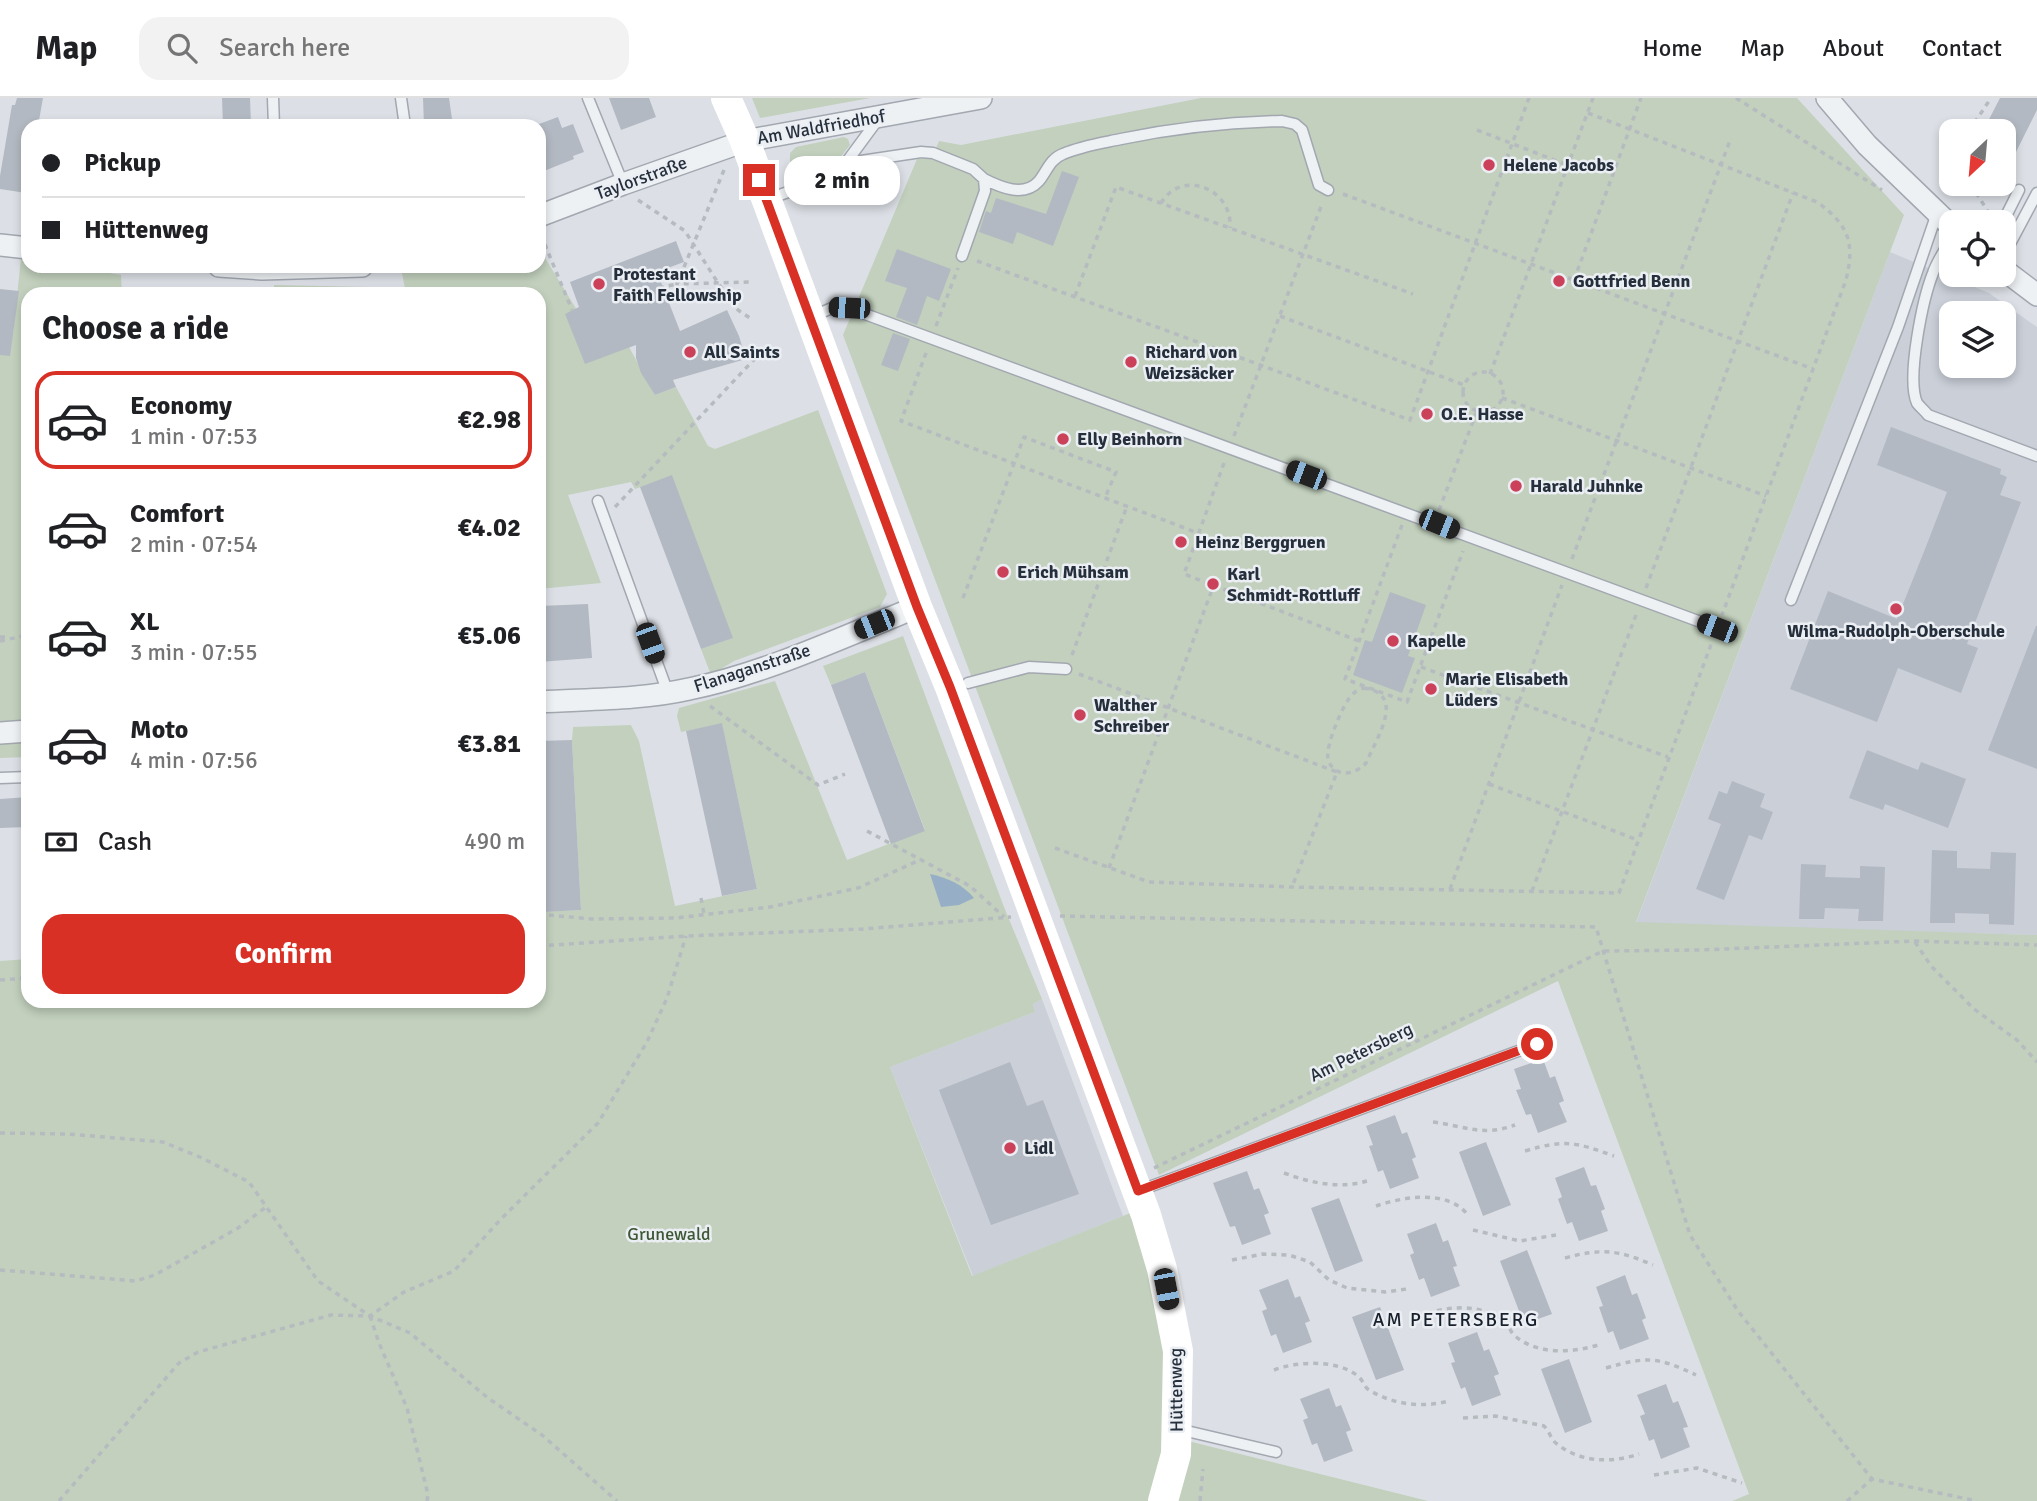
<!DOCTYPE html>
<meta charset="utf-8">
<style>
:root{--surface:#fff;--page:#f2f2f2;--text:#202124;--muted:#757577;--line:#e0e0e0;--accent:#d93025}
body{margin:0;font-family:Signika,sans-serif;background:var(--page);color:var(--text);height:100vh;display:flex;flex-direction:column;font-size:26px;white-space:nowrap}
*{box-sizing:border-box;margin:0}
p{font-size:23px;color:var(--muted)}
.icon{flex:none;width:38px;height:38px;fill:none;stroke:currentColor;stroke-width:2;stroke-linecap:round;stroke-linejoin:round}
.map{position:relative;flex:1;overflow:hidden}
.panel{position:absolute;left:21px;top:189px;width:525px;height:721px;display:flex;flex-direction:column;background:var(--surface);border-radius:21px;box-shadow:0 4px 10px #0003}
.panel>*{flex:none}
.banner{position:absolute;left:21px;top:21px;width:525px;height:154px;border-radius:21px;box-shadow:0 4px 10px #0003;display:grid;align-content:center;height:154px;padding:0 21px;background:var(--surface)}
.needle{width:46px;rotate:206deg}
.fabs{position:absolute;left:1939px;top:21px;display:grid;gap:14px}
.fabs a{display:grid;place-items:center;width:77px;height:77px;border-radius:14px;background:var(--surface);box-shadow:0 4px 10px #0003;font-size:35px}
.end{position:absolute;width:32px;height:32px;margin:-16px;border:9px solid #d93025;background:#fff;box-shadow:0 0 0 4px #fff}
.from{border-radius:50%}
.bubble{position:absolute;height:49px;border-radius:21px;background:var(--surface);box-shadow:0 4px 10px #0003;font-size:23px;font-weight:800;line-height:49px;text-align:center}
.car{position:absolute;width:21px;height:42px;margin:-21px -10px;border-radius:9px;box-shadow:0 0 5px 2px #0007;background:linear-gradient(#222 24%,#8ab4d8 0 40%,#222 0 76%,#8ab4d8 0 86%,#222 0)}
.banner b{display:flex;align-items:center;gap:24px;height:66px;font-size:26px}
.banner b+b{border-top:2px solid var(--line)}
.banner i{width:18px;height:18px;background:var(--text)}
ul{padding:0;list-style:none}
li{display:flex;align-items:center;gap:21px;height:98px;margin:0 14px 10px;padding:0 7px;border:4px solid transparent;border-radius:21px}
li div{flex:1}
li b{display:block;font-size:26px}
li em{font-style:normal;font-weight:800}
li.current{border-color:var(--accent)}
li>.icon{width:63px;height:63px;stroke-width:1.5}
h2{padding:0 21px;font-size:32px;line-height:84px}
.pay{display:flex;align-items:center;gap:18px;height:77px;padding:0 21px;font-size:26px}
.pay p{margin-inline-start:auto}
.action{display:flex;gap:14px;margin-top:auto;padding:14px 21px}
.action a{flex:1;height:80px;border-radius:21px;background:var(--accent);color:#fff;font-size:28px;font-weight:800;line-height:80px;text-align:center}
header{display:flex;align-items:center;gap:42px;box-sizing:border-box;height:98px;padding:0 35px;background:var(--surface);border-bottom:2px solid var(--line)}
header strong{font-size:33px}
nav{display:flex;gap:38px;margin-inline-start:auto;font-size:24px}
.search{width:490px;height:63px;background:var(--page);display:flex;align-items:center;gap:18px;box-sizing:border-box;padding:0 24px;border-radius:21px;color:var(--muted);font-size:26px}
.map>svg:first-child{display:block}
.built{fill:#cacfd8;fill-rule:evenodd}
.green{fill:#c2d0bd}
.water{fill:#97afc6}
.building{fill:#b3b9c2}
.lines{fill:none;stroke-linecap:round;stroke-linejoin:round}
.lane-casing{stroke:#a2a7b0;stroke-width:13}
.street-casing{stroke:#a2a7b0;stroke-width:24}
.path{stroke:#b6bbc0;stroke-width:3.5;stroke-dasharray:5 5;stroke-linecap:butt}
.lane{stroke:#eef1f4;stroke-width:10}
.street{stroke:#eef1f4;stroke-width:21}
.secondary{stroke:#fff;stroke-width:30}
.route{stroke:#d93025;stroke-width:9}
.poi-dot{fill:#cb415a;stroke:#ebeff4;stroke-width:2.5}
.labels{text-anchor:middle;stroke-width:5;stroke-linejoin:round;paint-order:stroke}
.street-label{font-size:18px;fill:#262f3c;stroke:#ebeff4}
.poi-label{font-size:18px;font-weight:bold;fill:#262f3c;stroke:#ebeff4;text-anchor:start}
.park-label{font-size:18px;fill:#3c5734;stroke:#ebeff4}
.neighbourhood-label{font-size:19px;letter-spacing:2px;fill:#18202c;stroke:#ebeff4}
</style>
<header>
<strong>Map</strong>
<div class="search"><svg class="icon" aria-label="search" viewBox="0 0 24 24"><circle cx="10" cy="10" r="6"/><path d="M15 15l6 6"/></svg>Search here</div>
<nav><a>Home</a><a>Map</a><a>About</a><a>Contact</a></nav>
</header>
<div class="map">
<svg width="2037" height="1403" viewBox="0 0 2037 1403">
<rect width="100%" height="100%" fill="#dce0e6"/>
<path class="built" d="M1890,154L1989,195L2037,229V837L1636,825ZM1951,215H2004V268H1951Z
M1042,901L1123,1118L973,1178L890,969L1035,914L1033,906Z"/>
<path class="green" d="M752,0H870L760,20Z
M1201,0H1797L1904,117L1636,824L2037,837V1403H1732L1749,1396L1558,883L1159,1077L843,237L917,61L932,60L939,43L961,47Z
M844,39L848,41L850,47L838,62L797,72L790,64V55L796,49Z
M539,150L605,258L629,249L655,297L676,289L708,348L715,351L818,312L887,496L880,509L734,563L711,577L701,551L732,540L672,378L635,391L631,384L568,397L601,485L539,491V196H406L402,175L442,168H468L471,174L487,168H539Z
M21,160L28,162V168H67L121,177L122,196H28V624L0,626V235L13,236Z
M274,187L368,189L369,196H274Z
M903,538L1004,809L1042,901L1033,906L1035,914L890,969L972,1178L1133,1114L1163,1231L1164,1337L1428,1403H0V863L28,861V903H539V814L581,812L572,642L573,629L631,627L639,643L675,808L757,791L722,626L681,634L677,618L679,610L775,583L847,762L925,732L865,574L831,587L823,568Z
M28,643V659L0,660V645Z"/>
<path class="water" d="M930,776C948,780 962,786 974,800L959,807L941,809Z"/>
<path class="building" d="M17,0H43L38,28H28V83L26,95L0,91V78L12,7H15Z
M222,0H250L251,28H223Z
M423,0H449L453,28H424Z
M609,0H649L656,19L621,32Z
M2000,0H2037V12L2004,78V33H1983Z
M558,19L562,30L573,26L584,54L573,58L574,61L539,75V26Z
M1062,73L1079,79L1053,148L1017,134L1013,146L979,134L986,113L991,115L996,100L1046,116Z
M676,143L684,164L657,174L680,233L727,212L739,238L746,261L673,282L676,289L655,297L641,275L636,260V247L585,266L565,216L579,209L570,184Z
M897,151L951,171L939,203L927,198L917,227L896,219L907,190L885,183Z
M0,191L19,193L10,258L0,257Z
M893,235L910,241L898,273L881,267Z
M1891,329L2001,371L2000,376L2007,379L2000,397L2021,404L1967,546L1978,550L1961,595L1898,570L1877,624L1790,591L1828,493L1897,521L1927,446L1947,394L1877,367Z
M672,377L733,540L701,551L640,389Z
M1390,494L1426,507L1408,558L1415,560L1402,595L1353,577L1365,542L1372,544Z
M588,506L592,560L539,564V508Z
M2036,528H2037V671L1988,652Z
M865,574L925,733L891,746L831,587Z
M722,625L757,791L722,798L686,633Z
M572,642L581,812L544,814L539,709V643Z
M1867,652L1918,672L1921,664L1966,681L1948,730L1885,706L1883,712L1849,700Z
M1732,683L1765,696L1760,709L1773,714L1762,742L1749,737L1724,802L1696,791L1721,726L1708,721L1719,693L1727,696Z
M28,699V729L0,730V701Z
M1932,752L1957,753V770L1990,771L1991,754L2016,755L2014,827L1989,826V816L1955,815V825H1930Z
M1801,766L1826,767L1825,779L1860,780V768L1885,769L1883,823H1858L1859,811L1825,810L1824,821H1799Z
M1543,961L1550,980L1555,978L1564,1003L1559,1005L1567,1024L1538,1035L1531,1016L1526,1017L1516,992L1521,991L1514,971Z
M1010,964L1027,1008L1043,1002L1079,1096L991,1127L939,992Z
M1395,1017L1402,1036L1407,1034L1416,1059L1412,1061L1419,1080L1390,1091L1383,1072L1378,1074L1369,1048L1373,1047L1366,1028Z
M1486,1044L1511,1107L1483,1118L1459,1054Z
M1584,1069L1591,1088L1596,1087L1605,1111L1601,1113L1608,1133L1579,1143L1572,1124L1567,1126L1558,1101L1562,1099L1555,1080Z
M1247,1073L1254,1092L1259,1090L1269,1115L1264,1117L1271,1136L1242,1147L1235,1128L1230,1129L1213,1085Z
M1339,1100L1363,1163L1335,1174L1311,1110Z
M1436,1125L1443,1144L1448,1142L1457,1168L1453,1169L1460,1188L1431,1199L1424,1180L1419,1182L1410,1157L1414,1155L1407,1136Z
M1527,1152L1552,1216L1524,1226L1500,1163Z
M1625,1177L1632,1197L1637,1195L1646,1220L1642,1222L1649,1241L1620,1252L1613,1233L1608,1235L1599,1209L1603,1208L1596,1189Z
M1288,1181L1295,1200L1300,1198L1310,1223L1305,1225L1312,1244L1283,1255L1276,1236L1271,1238L1262,1213L1267,1211L1259,1192Z
M1380,1209L1404,1272L1376,1282L1352,1219Z
M1477,1234L1484,1253L1489,1251L1499,1276L1494,1278L1501,1297L1472,1308L1465,1289L1461,1291L1451,1265L1455,1264L1448,1245Z
M1569,1261L1592,1324L1565,1335L1541,1271Z
M1666,1286L1673,1305L1678,1303L1688,1329L1683,1330L1690,1349L1661,1361L1654,1341L1649,1343L1640,1318L1645,1316L1637,1297Z
M1329,1290L1336,1309L1341,1307L1351,1332L1346,1334L1353,1353L1324,1364L1317,1345L1312,1347L1303,1322L1308,1320L1300,1301Z"/>
<g class="lines">
<defs>
<path id="lane" d="M273,0L274,28
M401,0L405,28
M588,0L623,86
M848,65L921,54L933,55L973,71L984,81L985,93L962,158
M984,81C1000,89 1024,100 1039,83C1047,73 1050,61 1063,56C1081,48 1102,45 1121,41C1174,30 1228,24 1282,23L1295,26L1302,32L1319,87L1328,92
M768,101L837,77L879,20
M2003,124L2019,92
M1951,141C1945,152 1937,163 1933,175C1923,200 1906,280 1917,305C1920,309 1925,313 1928,317L2037,358
M2004,157L2037,95
M813,218L832,210L854,212L1717,530
M598,403L668,595
M1791,502L1898,229L1937,115
M968,585L1029,569L1066,571
M0,680L28,679
M1138,1093L1537,946
M1178,1331L1276,1354"/>
<path id="street" d="M1827,0L1867,47L1951,128
M539,118L623,86L745,43L981,0
M0,147L28,150
M219,168L262,171L362,168
M2004,172L2037,197
M539,604C589,601 640,602 689,591C764,576 845,538 917,509
M0,635L28,633"/>
</defs>
<use href="#lane" class="lane-casing"/>
<use href="#street" class="street-casing"/>
<path class="path" d="M1736,0L1882,92
M1588,15L1817,104C1849,127 1855,145 1846,182L1722,517
M1973,28L1982,33
M1477,32L1567,67
M1969,33L1991,0
M724,72L677,186L750,184
M1971,86L1990,117
M1343,96L1813,271
M638,102L685,133L718,185L738,212L750,220
M1161,105C1182,70 1233,91 1230,130
M541,137L572,212
M977,163L1410,322L1529,0
M1574,182L1641,0
M659,190L677,186
M1075,198L1116,89L1413,196
M1280,218L1464,287
M936,228L958,170
M926,255L901,323L1198,435
M1463 294a20 20 0 1 1 40 0a20 20 0 1 1-40 0Z
M1490,276L1593,0
M1502,300L1766,398
M1234,338L1322,106
M1224,365L1184,476L1359,543
M615,409L762,253
M1439,412L1477,313
M1402,427L1345,581L1407,604L1463,453
M1572,461L1731,40
M1646,490L1793,95
M963,500L1024,339L1116,374L1105,400
M0,539H9
M0,543L28,537
M1072,557L1127,408
M1421,569L1668,659
M1079,576L1337,674L1292,789
M1364,590C1407,596 1376,641 1366,665C1355,678 1332,680 1328,660C1325,649 1344,602 1354,595C1356,593 1361,591 1364,590Z
M710,608L818,687L845,676
M1489,686L1638,742
M867,733L970,788L1004,819
M1055,750L1149,784L1292,789L1619,795L1712,544
M1109,770L1213,489
M1450,791L1562,487
M1532,793L1636,517
M701,800L704,816
M539,816L591,821L676,820L770,809L858,790L922,761
M1060,818L1596,829L1690,1137L1738,1213L1872,1381L1977,1403
M1915,844L1931,868L1974,911L2017,942L2037,964
M539,848L686,838L863,831L1011,819
M0,882L28,880
M1433,1024C1465,1028 1482,1039 1515,1027
M0,1035L68,1036L163,1044L200,1059L249,1084L318,1183L370,1218L410,1235L488,1300L542,1337L617,1403
M1525,1053C1566,1041 1575,1044 1614,1058
M1154,1070L1603,853L1700,852L1915,843L2037,847
M1284,1075C1311,1085 1338,1091 1367,1083
M1376,1108C1402,1099 1447,1091 1467,1116
M1473,1132L1520,1143L1556,1137
M1565,1160C1601,1150 1619,1152 1653,1167
M1232,1162L1263,1156L1289,1157L1310,1164L1329,1182L1347,1190L1385,1194L1407,1191
M0,1172L136,1183L155,1177L238,1130L266,1109
M370,1218L379,1245L407,1310L428,1397L427,1403
M1418,1219C1444,1208 1476,1205 1502,1221C1509,1225 1509,1233 1515,1238C1537,1257 1572,1255 1598,1247
M1606,1270C1647,1258 1658,1259 1696,1277
M1274,1272C1297,1263 1339,1261 1359,1279C1364,1284 1364,1289 1369,1292C1394,1307 1422,1310 1449,1303
M1463,1320L1495,1318L1544,1328C1550,1334 1551,1342 1557,1346C1581,1365 1612,1365 1639,1356
M1654,1377L1697,1370L1742,1385
M59,1403L179,1265L198,1254L331,1217L370,1218L404,1194L454,1173L500,1122L598,1025L647,944L667,900L686,838
M1200,1403L1203,1371
M1847,1403L1872,1381"/>
<use href="#lane" class="lane"/>
<use href="#street" class="street"/>
<path class="secondary" d="M726,0L745,43L917,509L950,589L1146,1117L1162,1171L1178,1253L1176,1356L1163,1403"/>
</g>
<g class="lines">
<path class="route" d="M759,82L917,509L950,589L1138,1093L1537,946"/>
</g>
<g class="poi-dot">
<circle cx="1489" cy="67" r="7"/>
<circle cx="1559" cy="183" r="7"/>
<circle cx="599" cy="186" r="7"/>
<circle cx="690" cy="254" r="7"/>
<circle cx="1131" cy="264" r="7"/>
<circle cx="1427" cy="316" r="7"/>
<circle cx="1063" cy="341" r="7"/>
<circle cx="1516" cy="388" r="7"/>
<circle cx="1181" cy="444" r="7"/>
<circle cx="1003" cy="474" r="7"/>
<circle cx="1213" cy="486" r="7"/>
<circle cx="1896" cy="511" r="7"/>
<circle cx="1393" cy="543" r="7"/>
<circle cx="1431" cy="591" r="7"/>
<circle cx="1080" cy="617" r="7"/>
<circle cx="1010" cy="1050" r="7"/>
</g>
<g class="labels">
<g class="street-label">
<text transform="translate(821 29) rotate(-10)" y="6">Am Waldfriedhof</text>
<text transform="translate(641 80) rotate(-20)" y="6">Taylorstraße</text>
<text transform="translate(752 570) rotate(-18)" y="6">Flanaganstraße</text>
<text transform="translate(1361 954) rotate(-26)" y="6">Am Petersberg</text>
<text transform="translate(1176 1292) rotate(-91)" y="6">Hüttenweg</text>
</g>
<g class="poi-label">
<text x="1503" y="73">Helene Jacobs</text>
<text x="613" y="182">Protestant<tspan x="613" dy="21">Faith Fellowship</tspan></text>
<text x="1573" y="189">Gottfried Benn</text>
<text x="704" y="260">All Saints</text>
<text x="1145" y="260">Richard von<tspan x="1145" dy="21">Weizsäcker</tspan></text>
<text x="1441" y="322">O.E. Hasse</text>
<text x="1077" y="347">Elly Beinhorn</text>
<text x="1530" y="394">Harald Juhnke</text>
<text x="1195" y="450">Heinz Berggruen</text>
<text x="1017" y="480">Erich Mühsam</text>
<text x="1227" y="482">Karl<tspan x="1227" dy="21">Schmidt-Rottluff</tspan></text>
<text x="1896" y="539" text-anchor="middle">Wilma-Rudolph-Oberschule</text>
<text x="1407" y="549">Kapelle</text>
<text x="1445" y="587">Marie Elisabeth<tspan x="1445" dy="21">Lüders</tspan></text>
<text x="1094" y="613">Walther<tspan x="1094" dy="21">Schreiber</tspan></text>
<text x="1024" y="1056">Lidl</text>
</g>
<g class="park-label">
<text x="669" y="1142">Grunewald</text>
</g>
<g class="neighbourhood-label">
<text x="1456" y="1228">AM PETERSBERG</text>
</g>
</g>
</svg>
<div class="fabs">
<a><svg class="needle" viewBox="-14 -14 28 28"><path d="M0-13l5 13h-10z" fill="#e53935"/><path d="M0 13l5-13h-10z" fill="#757577"/></svg></a>
<a><svg class="icon" aria-label="locate" viewBox="0 0 24 24"><circle cx="12" cy="12" r="6"/><path d="M12 2v4M12 18v4M2 12h4M18 12h4"/></svg></a>
<a><svg class="icon" aria-label="layers" viewBox="0 0 24 24"><path d="M12 4l9 5-9 5-9-5zM3 14l9 5 9-5"/></svg></a>
</div>
<i class="end from" style="left:1537px;top:946px"></i>
<i class="end" style="left:759px;top:82px"></i>
<div class="bubble" style="left:784px;top:58px;width:116px">2 min</div>
<i class="car" style="left:849px;top:210px;rotate:273deg"></i>
<i class="car" style="left:1306px;top:377px;rotate:291deg"></i>
<i class="car" style="left:1439px;top:426px;rotate:112deg"></i>
<i class="car" style="left:874px;top:526px;rotate:248deg"></i>
<i class="car" style="left:1717px;top:530px;rotate:291deg"></i>
<i class="car" style="left:650px;top:545px;rotate:160deg"></i>
<i class="car" style="left:1166px;top:1191px;rotate:169deg"></i>
<div class="banner">
<b><i class="from"></i>Pickup</b>
<b><i></i>Hüttenweg</b>
</div>
<section class="panel">
<h2>Choose a ride</h2>
<ul>
<li class="current"><svg class="icon" aria-label="car" viewBox="0 0 24 24"><path d="M5 17H2v-5l4-1 3-4h7l3 4 3 1v5h-3M9 17h6M6 11h13"/><circle cx="7" cy="17" r="2"/><circle cx="17" cy="17" r="2"/></svg><div><b>Economy</b><p>1 min · 07:53</p></div><em>€2.98</em></li>
<li><svg class="icon" aria-label="car" viewBox="0 0 24 24"><path d="M5 17H2v-5l4-1 3-4h7l3 4 3 1v5h-3M9 17h6M6 11h13"/><circle cx="7" cy="17" r="2"/><circle cx="17" cy="17" r="2"/></svg><div><b>Comfort</b><p>2 min · 07:54</p></div><em>€4.02</em></li>
<li><svg class="icon" aria-label="car" viewBox="0 0 24 24"><path d="M5 17H2v-5l4-1 3-4h7l3 4 3 1v5h-3M9 17h6M6 11h13"/><circle cx="7" cy="17" r="2"/><circle cx="17" cy="17" r="2"/></svg><div><b>XL</b><p>3 min · 07:55</p></div><em>€5.06</em></li>
<li><svg class="icon" aria-label="car" viewBox="0 0 24 24"><path d="M5 17H2v-5l4-1 3-4h7l3 4 3 1v5h-3M9 17h6M6 11h13"/><circle cx="7" cy="17" r="2"/><circle cx="17" cy="17" r="2"/></svg><div><b>Moto</b><p>4 min · 07:56</p></div><em>€3.81</em></li>
</ul>
<div class="pay"><svg class="icon" aria-label="cash" viewBox="0 0 24 24"><path d="M3 7h18v10H3z"/><circle cx="12" cy="12" r="2"/></svg>Cash<p>490 m</p></div>
<div class="action"><a>Confirm</a></div>
</section>
</div>
